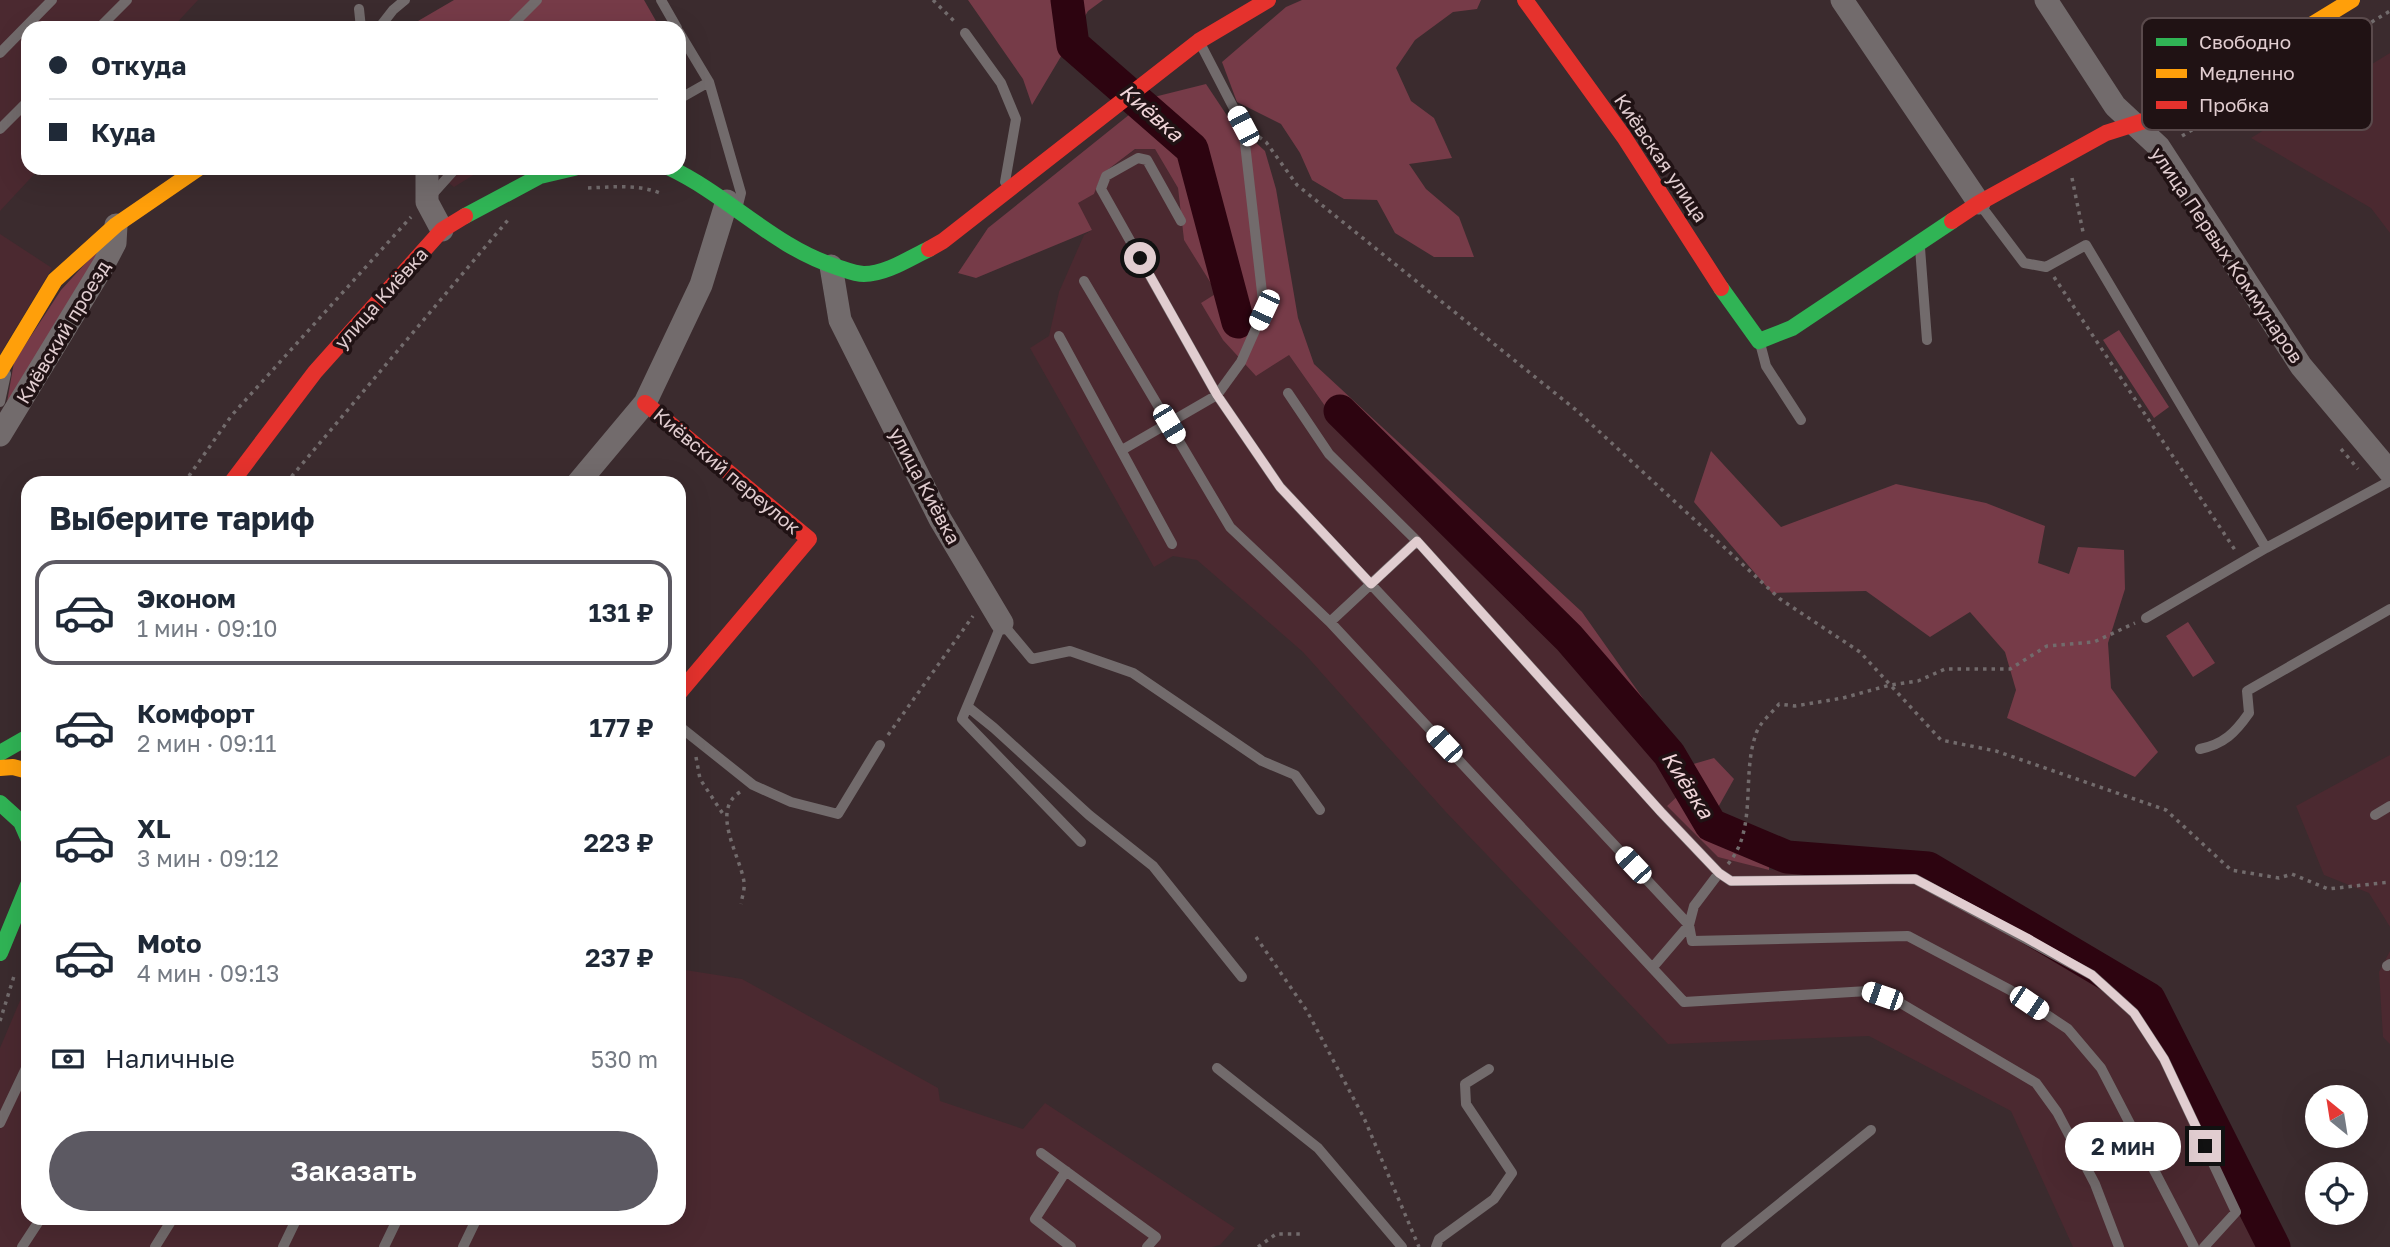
<!DOCTYPE html>
<html lang="ru">
<meta charset="utf-8">
<style>
:root{--surface:#fff;--page:#f6f6f7;--text:#1f2937;--muted:#747a83;--line:#e0e1e3;--accent:#5c5962}
body{margin:0;font-family:"Golos Text",sans-serif;background:var(--page);color:var(--text);height:100vh;display:flex;flex-direction:column;font-size:26px;white-space:nowrap}
*{box-sizing:border-box;margin:0}
p{font-size:23px;color:var(--muted)}
.icon{flex:none;width:38px;height:38px;fill:none;stroke:currentColor;stroke-width:2;stroke-linecap:round;stroke-linejoin:round}
.map{position:relative;flex:1;overflow:hidden}
.panel{position:absolute;left:21px;top:476px;width:665px;height:749px;display:flex;flex-direction:column;background:var(--surface);border-radius:21px;box-shadow:0 7px 28px #0002}
.panel>*{flex:none}
.guide{position:absolute;left:21px;top:21px;width:665px;height:154px;border-radius:21px;box-shadow:0 7px 28px #0002;display:grid;align-content:center;height:154px;padding:0 28px;background:var(--surface)}
.needle{width:46px;rotate:330deg}
.buttons{position:absolute;left:2305px;top:1085px;display:grid;gap:14px}
.buttons a{display:grid;place-items:center;width:63px;height:63px;border-radius:50%;background:var(--surface);box-shadow:0 7px 28px #0002;font-size:35px}
.end{position:absolute;width:32px;height:32px;margin:-16px;border:9px solid #e1cdd0;background:#111;box-shadow:0 0 0 4px #111}
.from{border-radius:50%}
.bubble{position:absolute;height:49px;border-radius:24px;background:var(--surface);box-shadow:0 7px 28px #0002;font-size:23px;font-weight:600;line-height:49px;text-align:center}
.car{position:absolute;width:21px;height:42px;margin:-21px -10px;border-radius:9px;box-shadow:0 0 5px 2px #0007;background:linear-gradient(#fff 24%,#345 0 40%,#fff 0 76%,#345 0 86%,#fff 0)}
.guide b{display:flex;align-items:center;gap:24px;height:66px;font-size:26px}
.guide b+b{border-top:2px solid var(--line)}
.guide i{width:18px;height:18px;background:var(--text)}
ul{padding:0;list-style:none}
li{display:flex;align-items:center;gap:21px;height:105px;margin:0 14px 10px;padding:0 14px;border:4px solid transparent;border-radius:21px}
li div{flex:1}
li b{display:block;font-size:26px}
li em{font-style:normal;font-weight:600}
li.on{border-color:var(--accent)}
li>.icon{width:63px;height:63px;stroke-width:1.5}
h2{padding:0 28px;font-size:32px;line-height:84px}
.pay{display:flex;align-items:center;gap:18px;height:77px;padding:0 28px;font-size:26px}
.pay p{margin-inline-start:auto}
.action{display:flex;gap:14px;margin-top:auto;padding:14px 28px}
.action a{flex:1;height:80px;border-radius:42px;background:var(--accent);color:#fff;font-size:28px;font-weight:600;line-height:80px;text-align:center}
.map>svg:first-child{display:block}
.built{fill:#4b2930}
.green{fill:#763b48}
.lines{fill:none;stroke-linecap:round;stroke-linejoin:round}
.river{stroke:#2d0410;stroke-width:33}
.path{stroke:#726b6c;stroke-width:3.5;stroke-dasharray:3.5 5;stroke-linecap:butt}
.lane{stroke:#726b6c;stroke-width:10}
.street{stroke:#726b6c;stroke-width:23}
.fast{stroke:#30b455;stroke-width:16}
.slow{stroke:#ff9f0a;stroke-width:16}
.jam{stroke:#e5322d;stroke-width:16}
.route{stroke:#e1cdd0;stroke-width:9}
.labels{text-anchor:middle;stroke-width:7;stroke-linejoin:round;paint-order:stroke}
.street-label{font-size:19px;fill:#e1cdd0;stroke:#201214}
.water-label{font-size:21px;font-style:italic;fill:#f0d5d9;stroke:#201214}
.key{fill:#201214;stroke:#5a4a4c;stroke-width:2}
.key-label{font-size:19px;fill:#e1cdd0}
</style>
<div class="map">
<svg width="2390" height="1247" viewBox="0 0 2390 1247">
<rect width="100%" height="100%" fill="#3b2b2e"/>
<path class="built" d="M0,0H198L172,28H28V168H40L0,211Z
M2390,53V233L2371,208L2251,138Z
M1136,149H1155L1178,188L1184,240L1289,355L1344,433L1560,647L1681,794L1667,806L1717,856L1769,870L1922,874L2148,990L2184,1050L2276,1247H2073L2011,1111L1869,1036L1668,1044L1445,811L1303,652L1197,560L1173,556L1154,567L1030,348L1049,336L1059,292L1084,235L1092,230L1077,203L1094,194L1102,174Z
M438,168H485L454,187L445,180Z
M0,234L52,268L0,354Z
M2390,755V927L2369,893L2324,875L2296,806Z
M2390,951V1044L2383,1037L2379,972Z
M679,969L742,979L938,1088L940,1101L1023,1129L1045,1103L1235,1228L1220,1245L1212,1247H0V1048L25,989L28,988V1218H679Z"/>
<path class="green" d="M454,0H644L660,28H406Z
M968,0H1103L1088,11L1032,105L1023,79Z
M1302,0H1481L1477,9L1453,12L1415,40L1396,68L1411,101L1434,118L1452,158L1409,164L1426,189L1459,217L1474,257H1434L1395,233L1377,200L1344,199L1312,180L1300,153L1281,124L1237,102L1222,62L1286,7Z
M1206,84L1228,117L1265,151L1276,189L1298,318L1314,364L1582,612L1690,765L1714,758L1734,779L1716,811L1771,838L1769,870L1718,857L1667,806L1681,793L1560,647L1344,433L1289,355L1256,376L1223,340L1201,303L1217,293L1184,240L1178,188L1155,149H1135L1102,174L1094,194L1078,203L1092,230L976,278L958,273L988,228L1150,98Z
M105,242L6,408L14,362L61,290Z
M2119,330L2169,407L2154,418L2103,340Z
M1711,451L1781,527L1896,484L1986,503L2045,526L2038,563L2069,574L2078,547L2124,550L2125,589L2108,643L2111,688L2158,752L2135,777L2007,718L2016,690L2005,652L1970,612L1930,637L1866,591L1772,593L1694,502Z
M2188,622L2215,663L2193,677L2166,636Z"/>
<g class="lines">
<path class="river" d="M1067,0L1073,45L1192,149L1238,322
M1340,411L1569,638L1669,754L1711,825L1787,857L1928,868L2149,999L2274,1247"/>
<path class="path" d="M933,0L956,23
M536,28H540
M2182,136L2390,11
M1259,137L1266,142L1297,185L1576,410L1780,599L1860,652L1941,740L1996,751L2166,810L2231,870L2279,878L2292,874L2328,889L2390,882
M2072,178L2083,232
M588,188C612,187 637,184 660,193
M2054,277L2235,550
M2341,449L2358,469
M184,483L232,415L411,217
M286,483L508,220
M888,735L973,616
M696,757L700,779L725,817
M740,792C710,811 740,855 744,882C745,889 742,897 741,904
M1728,864C1758,829 1741,775 1756,734C1759,723 1772,713 1779,704L1795,706L1843,698L1890,685L1918,681L1945,669H2010L2047,646L2094,642L2135,623
M1256,937L1307,1011L1364,1118L1419,1247
M0,1021L15,973
M1258,1247L1276,1234H1303"/>
<path class="lane" d="M661,0L677,28
M359,9L361,28
M99,28L127,0
M379,28L393,10L405,0
M509,28L537,0
M679,32L709,82
M965,33L1001,83L1016,119L1005,182
M0,53L52,0
M679,99L709,82L741,193L738,205
M0,129L28,101
M430,197L456,168
M1981,206L2024,263L2046,267L2086,245L2266,548
M1181,221L1147,160L1138,158L1106,176L1101,189L1217,395L1280,487L1689,925L1692,941L1908,936L2010,990L2068,1029L2101,1068L2194,1247
M1920,248L1927,340
M1084,281L1230,527L1330,622L1684,1002L1868,991L1897,1001L2036,1083L2057,1112L2095,1184L2119,1247
M1059,336L1172,544
M1760,343L1766,366L1801,420
M1288,393L1329,454L1417,541L1661,812L1719,873L1731,881L1915,879L2092,975L2134,1013L2164,1059L2236,1212L2204,1247
M0,402L6,374
M1122,450L1217,395L1241,362L1264,310L1243,126L1201,45
M2146,618L2266,548L2390,481
M1330,622L1417,541
M968,707L994,728L1089,815L1153,866L1242,977
M679,726L753,785L791,802L838,814L880,745
M2200,749C2224,744 2235,733 2249,713L2247,691L2390,609
M2375,815L2390,806
M1081,842L962,719L1002,623L1032,659L1070,651L1133,673L1262,761L1295,775L1320,810
M2387,966L2390,964
M1653,967L1689,925L1694,906L1719,873
M1217,1068L1318,1148L1402,1247
M0,1123L28,1064
M1041,1153L1156,1237L1147,1247
M1066,1171L1035,1219L1071,1247
M22,1247L41,1218
M155,1247L173,1218
M283,1247L297,1218
M384,1247L398,1218
M463,1247L477,1218
M1436,1247L1439,1239L1494,1199L1512,1173L1466,1104L1465,1084L1489,1069
M1726,1247L1871,1130"/>
<path class="street" d="M1842,0L1979,203
M2046,0L2115,106L2159,147L2301,366L2390,472
M427,168V202L442,230
M831,266L840,320L940,519L1002,623
M0,435L104,264L115,243L116,225
M578,483L645,403L701,285L727,201"/>
<path class="fast" d="M670,168C729,196 774,247 837,267C846,270 855,274 864,274C886,274 910,258 929,249
M465,216L540,176L574,168
M1721,288L1759,341L1792,328L1952,221
M0,753L28,737
M0,803L21,822L28,838
M0,953L28,885"/>
<path class="slow" d="M2200,93L2352,0
M0,371L55,280L116,225L199,168
M0,768L13,767L28,771"/>
<path class="jam" d="M1525,0L1624,137L1721,288
M1952,221L1979,203L2106,133L2166,114L2200,93
M929,249L943,241L1199,41L1268,0
M645,403L809,539L679,693
M231,483L315,372L442,230L465,216"/>
</g>
<g class="lines">
<path class="route" d="M1140,258L1217,395L1280,487L1371,584L1417,541L1661,812L1719,873L1731,881L1915,879L2027,938L2092,975L2134,1013L2164,1059L2205,1146"/>
</g>
<g class="labels">
<g class="street-label">
<text transform="translate(1661 158) rotate(56)" y="7">Киёвская улица</text>
<text transform="translate(2227 255) rotate(56)" y="7">улица Первых Коммунаров</text>
<text transform="translate(381 298) rotate(-48)" y="7">улица Киёвка</text>
<text transform="translate(63 332) rotate(-59)" y="7">Киёвский проезд</text>
<text transform="translate(727 471) rotate(40)" y="7">Киёвский переулок</text>
<text transform="translate(925 486) rotate(62)" y="7">улица Киёвка</text>
</g>
<g class="water-label">
<text transform="translate(1151 113) rotate(41)" y="7">Киёвка</text>
<text transform="translate(1687 785) rotate(57)" y="7">Киёвка</text>
</g>
</g>
<rect x="2142" y="18" width="230" height="112" rx="10" class="key"/>
<rect x="2156" y="38" width="31" height="8" fill="#30b455"/>
<rect x="2156" y="69" width="31" height="9" fill="#ff9f0a"/>
<rect x="2156" y="101" width="31" height="8" fill="#e5322d"/>
<g class="key-label">
<text x="2199" y="49">Свободно</text>
<text x="2199" y="80">Медленно</text>
<text x="2199" y="112">Пробка</text>
</g>
</svg>
<div class="buttons">
<a><svg class="needle" viewBox="-14 -14 28 28"><path d="M0-13l5 13h-10z" fill="#e53935"/><path d="M0 13l5-13h-10z" fill="#747a83"/></svg></a>
<a><svg class="icon" aria-label="locate" viewBox="0 0 24 24"><circle cx="12" cy="12" r="6"/><path d="M12 2v4M12 18v4M2 12h4M18 12h4"/></svg></a>
</div>
<i class="end from" style="left:1140px;top:258px"></i>
<i class="end" style="left:2205px;top:1146px"></i>
<div class="bubble" style="left:2065px;top:1122px;width:116px">2 мин</div>
<i class="car" style="left:1243px;top:126px;rotate:332deg"></i>
<i class="car" style="left:1264px;top:310px;rotate:205deg"></i>
<i class="car" style="left:1169px;top:424px;rotate:149deg"></i>
<i class="car" style="left:1444px;top:744px;rotate:317deg"></i>
<i class="car" style="left:1633px;top:865px;rotate:317deg"></i>
<i class="car" style="left:1882px;top:996px;rotate:289deg"></i>
<i class="car" style="left:2029px;top:1003px;rotate:124deg"></i>
<div class="guide">
<b><i class="from"></i>Откуда</b>
<b><i></i>Куда</b>
</div>
<section class="panel">
<h2>Выберите тариф</h2>
<ul>
<li class="on"><svg class="icon" aria-label="car" viewBox="0 0 24 24"><path d="M5 17H2v-5l4-1 3-4h7l3 4 3 1v5h-3M9 17h6M6 11h13"/><circle cx="7" cy="17" r="2"/><circle cx="17" cy="17" r="2"/></svg><div><b>Эконом</b><p>1 мин · 09:10</p></div><em>131 ₽</em></li>
<li><svg class="icon" aria-label="car" viewBox="0 0 24 24"><path d="M5 17H2v-5l4-1 3-4h7l3 4 3 1v5h-3M9 17h6M6 11h13"/><circle cx="7" cy="17" r="2"/><circle cx="17" cy="17" r="2"/></svg><div><b>Комфорт</b><p>2 мин · 09:11</p></div><em>177 ₽</em></li>
<li><svg class="icon" aria-label="car" viewBox="0 0 24 24"><path d="M5 17H2v-5l4-1 3-4h7l3 4 3 1v5h-3M9 17h6M6 11h13"/><circle cx="7" cy="17" r="2"/><circle cx="17" cy="17" r="2"/></svg><div><b>XL</b><p>3 мин · 09:12</p></div><em>223 ₽</em></li>
<li><svg class="icon" aria-label="car" viewBox="0 0 24 24"><path d="M5 17H2v-5l4-1 3-4h7l3 4 3 1v5h-3M9 17h6M6 11h13"/><circle cx="7" cy="17" r="2"/><circle cx="17" cy="17" r="2"/></svg><div><b>Moto</b><p>4 мин · 09:13</p></div><em>237 ₽</em></li>
</ul>
<div class="pay"><svg class="icon" aria-label="cash" viewBox="0 0 24 24"><path d="M3 7h18v10H3z"/><circle cx="12" cy="12" r="2"/></svg>Наличные<p>530 m</p></div>
<div class="action"><a>Заказать</a></div>
</section>
</div>
